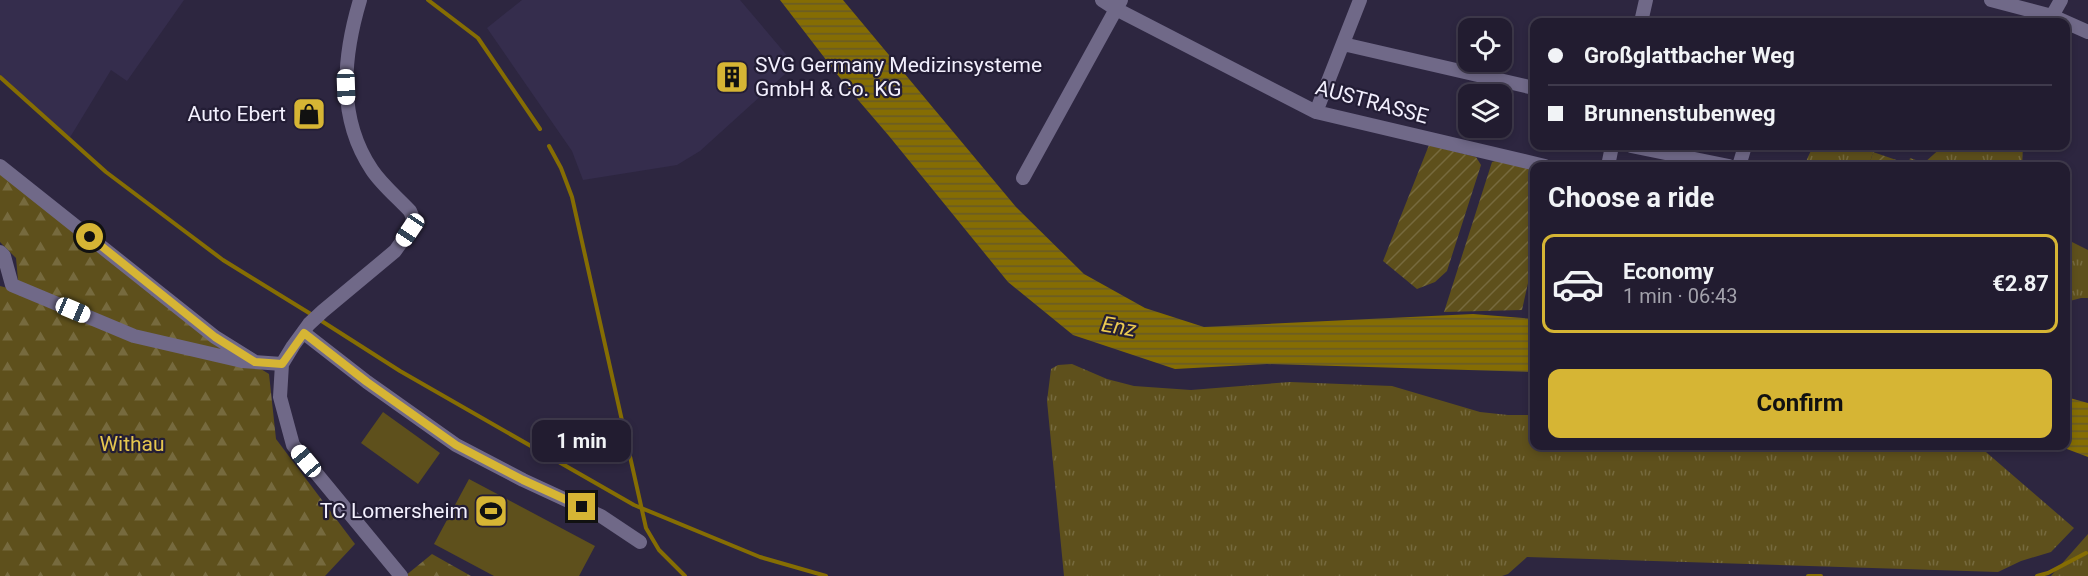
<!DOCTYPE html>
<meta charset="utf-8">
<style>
:root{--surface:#221c30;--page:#2a2538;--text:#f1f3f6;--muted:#a2a1ab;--line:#3f3a4c;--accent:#d6b534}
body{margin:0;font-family:Roboto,sans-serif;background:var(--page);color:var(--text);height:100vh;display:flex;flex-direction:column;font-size:22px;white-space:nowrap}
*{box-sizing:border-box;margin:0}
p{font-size:20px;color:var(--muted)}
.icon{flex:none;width:33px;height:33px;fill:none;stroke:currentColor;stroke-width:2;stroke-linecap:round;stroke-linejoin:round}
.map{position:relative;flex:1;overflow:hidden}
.side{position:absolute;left:1530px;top:162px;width:540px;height:288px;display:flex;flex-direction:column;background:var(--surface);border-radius:12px;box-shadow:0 3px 9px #0003,0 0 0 2px var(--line)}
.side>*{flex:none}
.top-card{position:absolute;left:1530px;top:18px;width:540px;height:132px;border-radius:12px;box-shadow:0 3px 9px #0003,0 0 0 2px var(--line);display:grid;align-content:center;height:132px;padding:0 18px;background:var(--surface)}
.tools{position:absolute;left:1458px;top:18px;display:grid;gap:12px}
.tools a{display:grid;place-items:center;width:54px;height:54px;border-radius:12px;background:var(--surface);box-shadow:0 3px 9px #0003,0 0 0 2px var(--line);font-size:30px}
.end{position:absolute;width:27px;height:27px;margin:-14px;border:8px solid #d6b534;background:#111;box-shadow:0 0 0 3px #111}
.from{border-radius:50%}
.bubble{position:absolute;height:42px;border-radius:12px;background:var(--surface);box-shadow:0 3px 9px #0003,0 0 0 2px var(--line);font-size:20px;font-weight:700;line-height:42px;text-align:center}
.car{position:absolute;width:18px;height:36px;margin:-18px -9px;border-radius:8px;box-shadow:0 0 4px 2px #0007;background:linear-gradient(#fff 24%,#345 0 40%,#fff 0 76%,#345 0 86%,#fff 0)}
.top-card b{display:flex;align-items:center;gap:21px;height:57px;font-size:22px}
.top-card b+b{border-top:2px solid var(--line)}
.top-card i{width:15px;height:15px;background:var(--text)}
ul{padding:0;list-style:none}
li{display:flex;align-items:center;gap:18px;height:99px;margin:0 12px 9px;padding:0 6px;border:3px solid transparent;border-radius:12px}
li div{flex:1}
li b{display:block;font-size:22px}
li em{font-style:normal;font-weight:700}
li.on{border-color:var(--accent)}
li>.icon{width:54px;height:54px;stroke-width:1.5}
h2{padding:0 18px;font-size:27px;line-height:72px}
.cta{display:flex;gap:12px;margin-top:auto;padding:12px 18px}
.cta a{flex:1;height:69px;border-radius:12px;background:var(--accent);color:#111;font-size:24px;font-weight:700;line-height:69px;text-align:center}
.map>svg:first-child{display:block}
.built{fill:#352d4d}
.grass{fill:url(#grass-tufts)}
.forest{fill:url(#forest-firs)}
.garden{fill:url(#garden-furrows)}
.pitch{fill:#5e501c}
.water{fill:url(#water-rules)}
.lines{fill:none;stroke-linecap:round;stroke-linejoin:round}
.stream{stroke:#856d03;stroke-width:4}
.minor{stroke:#706988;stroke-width:14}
.route{stroke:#d6b534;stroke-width:8}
.labels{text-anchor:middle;stroke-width:4.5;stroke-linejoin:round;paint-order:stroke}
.poi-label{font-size:21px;fill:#f3f0fe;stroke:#231d35;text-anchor:end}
.street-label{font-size:21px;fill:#f3f0fe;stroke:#231d35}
.park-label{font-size:21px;fill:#e6c64f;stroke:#231d35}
.water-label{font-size:22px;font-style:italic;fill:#eac952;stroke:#231d35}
</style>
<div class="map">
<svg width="2088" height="576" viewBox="0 0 2088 576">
<defs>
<pattern id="grass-tufts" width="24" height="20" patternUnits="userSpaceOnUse" patternTransform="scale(1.5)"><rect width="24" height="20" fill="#5e501c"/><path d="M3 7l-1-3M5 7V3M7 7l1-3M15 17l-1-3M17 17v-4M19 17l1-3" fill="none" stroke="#766a3e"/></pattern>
<pattern id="forest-firs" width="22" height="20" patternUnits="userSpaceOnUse" patternTransform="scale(1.5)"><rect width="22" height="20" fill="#5e501c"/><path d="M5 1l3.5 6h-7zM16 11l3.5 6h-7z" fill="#766a3e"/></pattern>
<pattern id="garden-furrows" width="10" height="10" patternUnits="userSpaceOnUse" patternTransform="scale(1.5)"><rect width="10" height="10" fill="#5e501c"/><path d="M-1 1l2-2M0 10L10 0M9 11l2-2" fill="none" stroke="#766a3e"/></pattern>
<pattern id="water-rules" width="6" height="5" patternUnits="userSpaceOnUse" patternTransform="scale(1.5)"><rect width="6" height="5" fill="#856d03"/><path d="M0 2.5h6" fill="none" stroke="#675a28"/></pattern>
</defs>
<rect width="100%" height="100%" fill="#2d2640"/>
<path class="built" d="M0,0H184L127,81L111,70L69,139L37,113L0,76Z
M522,0H740L795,65L700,151L677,165L583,180L572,151L487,28Z"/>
<path class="grass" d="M1813,146H1859L1873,152L1869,166H1804Z
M1943,146H2023L2022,166H1908L1910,158L1924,163Z
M2066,239L2088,250V298H2081L2066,302Z
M1072,364L1107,379L1134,386L1191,390L1290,382L1392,386L1480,412L1508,415H1534V446H1979L2074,528L2051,552L2021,561L1998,572L1527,557L1508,574L1502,576H1064L1047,401L1051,369L1058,365Z
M2088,534V576H2051Z"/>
<path class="forest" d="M0,172L192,327L269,374L276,439L355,544L325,576H0V286L19,291L16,258L0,242Z
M432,554L471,576H405Z"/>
<path class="garden" d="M1429,145L1476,157L1481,165L1447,271L1435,282L1417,289L1383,261Z
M1873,152L1908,164V166H1869Z
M1498,160L1534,169V256L1522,310L1444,312L1492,162Z"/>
<path class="pitch" d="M383,412L440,453L418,484L361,443Z
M469,479L595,546L579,576H494L434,544Z"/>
<path class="water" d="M780,0H843L1016,207L1084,274L1145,308L1204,327L1473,314L1534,319V372L1267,364L1175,369L1073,335L1008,282L889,136L847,87Z
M2066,397L2088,403V457L2059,446H2066Z"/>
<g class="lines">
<path class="stream" d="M428,0L478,38L540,129
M0,77L106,172L223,260L314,316
M549,146L561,168L572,197L646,528L659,550L685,576
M320,320L400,371L634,505L760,557L826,576
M1808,576H1821
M2037,576L2048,573L2086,553"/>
<path class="minor" d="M360,0C343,57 337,118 372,170C382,185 398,198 410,211L413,218L410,230L395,251L323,311L309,324L293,346L282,364L280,397L293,445L401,576
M1102,0L1116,9L1316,112L1545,166
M1991,0L2052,16L2088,32
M2052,16L2061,0
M1641,22L1646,0
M1343,44L1534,88
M1316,112L1360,0
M1631,146L1729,166
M0,166L215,337L255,362
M1608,166L1612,146
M1739,166L1745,146
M1023,178L1121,0
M0,252L4,256L12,285L134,336L242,361L282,364
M304,333L367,382L456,445L523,480L601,516L640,542"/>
</g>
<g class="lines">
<path class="route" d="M90,237L215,337L255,362L282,364L304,333L367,382L456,445L523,480L582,507"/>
</g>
<defs>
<symbol id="building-square" viewBox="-11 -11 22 22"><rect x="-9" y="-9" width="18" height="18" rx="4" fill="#d6b534" stroke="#231d35"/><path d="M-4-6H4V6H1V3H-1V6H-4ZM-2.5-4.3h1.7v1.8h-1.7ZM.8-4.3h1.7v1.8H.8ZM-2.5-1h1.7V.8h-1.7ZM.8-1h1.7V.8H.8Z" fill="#111"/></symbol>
<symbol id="shop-square" viewBox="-11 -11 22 22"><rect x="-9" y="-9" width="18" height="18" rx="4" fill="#d6b534" stroke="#231d35"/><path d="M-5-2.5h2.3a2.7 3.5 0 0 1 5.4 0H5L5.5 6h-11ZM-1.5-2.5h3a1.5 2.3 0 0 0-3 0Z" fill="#111"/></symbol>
<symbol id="stadium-square" viewBox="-11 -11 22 22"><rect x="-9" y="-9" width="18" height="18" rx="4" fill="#d6b534" stroke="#231d35"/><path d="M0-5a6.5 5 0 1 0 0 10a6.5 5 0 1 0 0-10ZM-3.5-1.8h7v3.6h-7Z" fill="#111"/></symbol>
</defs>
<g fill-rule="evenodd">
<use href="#building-square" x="713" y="58" width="38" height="38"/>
<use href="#shop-square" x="290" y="95" width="38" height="38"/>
<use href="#stadium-square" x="472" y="492" width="38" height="38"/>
</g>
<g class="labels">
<g class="poi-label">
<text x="755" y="72" text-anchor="start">SVG Germany Medizinsysteme<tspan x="755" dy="24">GmbH &amp; Co. KG</tspan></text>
<text x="286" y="121">Auto Ebert</text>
<text x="468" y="518">TC Lomersheim</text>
</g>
<g class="street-label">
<text transform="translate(1372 102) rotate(15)" y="7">AUSTRASSE</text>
</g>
<g class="park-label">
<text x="132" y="451">Withau</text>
</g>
<g class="water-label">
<text transform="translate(1119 326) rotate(10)" y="8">Enz</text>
</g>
</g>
</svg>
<div class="tools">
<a><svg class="icon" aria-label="locate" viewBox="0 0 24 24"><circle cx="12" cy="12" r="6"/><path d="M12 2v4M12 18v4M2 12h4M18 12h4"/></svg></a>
<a><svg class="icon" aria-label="layers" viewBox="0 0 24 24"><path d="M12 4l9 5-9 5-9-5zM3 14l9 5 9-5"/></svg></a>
</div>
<i class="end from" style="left:90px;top:237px"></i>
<i class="end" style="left:582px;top:507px"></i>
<div class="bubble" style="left:532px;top:420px;width:99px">1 min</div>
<i class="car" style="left:346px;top:87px;rotate:178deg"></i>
<i class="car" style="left:410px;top:230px;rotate:214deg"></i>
<i class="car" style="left:73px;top:310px;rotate:113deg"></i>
<i class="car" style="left:306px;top:461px;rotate:320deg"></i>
<div class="top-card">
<b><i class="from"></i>Großglattbacher Weg</b>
<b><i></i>Brunnenstubenweg</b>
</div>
<section class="side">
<h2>Choose a ride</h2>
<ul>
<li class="on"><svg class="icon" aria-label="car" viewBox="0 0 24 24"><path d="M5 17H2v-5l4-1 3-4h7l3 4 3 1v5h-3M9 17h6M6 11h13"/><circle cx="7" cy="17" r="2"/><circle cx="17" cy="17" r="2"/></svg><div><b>Economy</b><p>1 min · 06:43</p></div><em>€2.87</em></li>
</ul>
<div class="cta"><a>Confirm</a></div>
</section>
</div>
